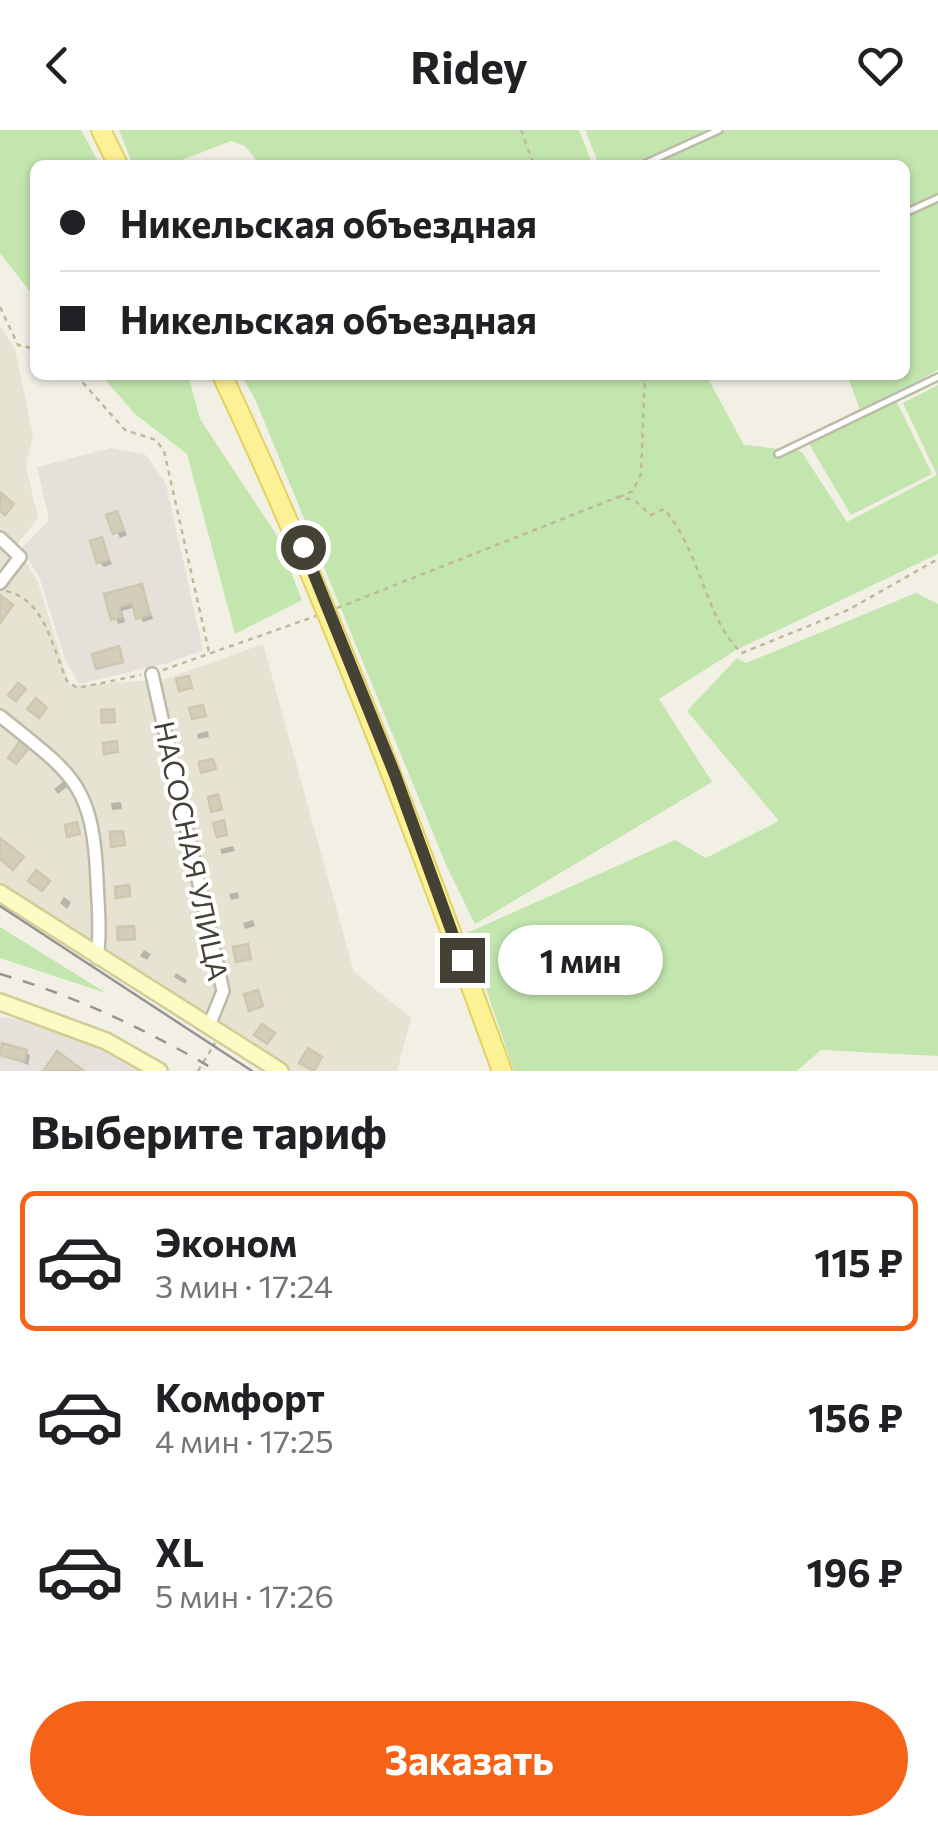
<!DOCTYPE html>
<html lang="ru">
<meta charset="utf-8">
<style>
:root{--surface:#fff;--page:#f6f6f6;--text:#202124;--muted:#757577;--line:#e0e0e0;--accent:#f56319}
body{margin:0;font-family:Commissioner,sans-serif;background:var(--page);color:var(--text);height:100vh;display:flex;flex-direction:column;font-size:38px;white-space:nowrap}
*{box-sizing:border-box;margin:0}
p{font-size:32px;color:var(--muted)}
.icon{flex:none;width:55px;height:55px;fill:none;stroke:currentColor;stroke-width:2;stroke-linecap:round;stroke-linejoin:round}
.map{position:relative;height:941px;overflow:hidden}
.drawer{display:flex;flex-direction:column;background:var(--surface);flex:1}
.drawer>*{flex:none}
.guide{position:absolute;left:30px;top:30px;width:880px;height:220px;border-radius:15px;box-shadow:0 2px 8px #0004;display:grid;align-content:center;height:220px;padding:0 30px;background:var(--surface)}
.end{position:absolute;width:45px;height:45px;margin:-22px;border:12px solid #444135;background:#fff;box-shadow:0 0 0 5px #fff}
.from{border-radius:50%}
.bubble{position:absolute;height:70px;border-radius:35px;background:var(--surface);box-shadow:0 2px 8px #0004;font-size:32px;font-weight:700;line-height:70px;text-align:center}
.guide b{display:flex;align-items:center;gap:35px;height:95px;font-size:38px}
.guide b+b{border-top:2px solid var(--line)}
.guide i{width:25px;height:25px;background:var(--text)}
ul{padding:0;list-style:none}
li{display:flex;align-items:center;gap:30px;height:140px;margin:0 20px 15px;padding:0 10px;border:5px solid transparent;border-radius:15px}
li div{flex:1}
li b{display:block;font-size:38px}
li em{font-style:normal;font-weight:700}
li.selected{border-color:var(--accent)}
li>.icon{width:90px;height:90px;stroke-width:1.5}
h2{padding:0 30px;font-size:45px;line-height:120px}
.action{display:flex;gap:20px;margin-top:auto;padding:20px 30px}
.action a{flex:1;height:115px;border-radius:60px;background:var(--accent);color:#fff;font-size:40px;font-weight:700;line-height:115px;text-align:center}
header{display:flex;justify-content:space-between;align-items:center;height:130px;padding:0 30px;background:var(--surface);font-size:45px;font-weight:700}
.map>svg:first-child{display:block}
.residential{fill:#e6e3d3}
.industrial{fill:#e4e1da}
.green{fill:#c2e6ae}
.shadow{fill:#0003}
.building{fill:#d3ceba;stroke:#cec7ae;stroke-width:2.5}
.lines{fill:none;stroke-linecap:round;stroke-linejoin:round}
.service-casing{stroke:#bdbaa8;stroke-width:10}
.minor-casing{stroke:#bdbaa8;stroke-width:16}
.secondary-casing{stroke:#d1cd95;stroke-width:20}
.primary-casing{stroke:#e1d264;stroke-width:22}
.path{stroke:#bfb899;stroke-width:2.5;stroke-dasharray:5 5;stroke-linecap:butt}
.service{stroke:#fff;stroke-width:5}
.minor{stroke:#fff;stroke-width:11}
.secondary{stroke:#fdfac4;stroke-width:15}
.primary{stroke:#fcf194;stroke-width:18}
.tram{stroke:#949494;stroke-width:2.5}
.rail{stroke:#949494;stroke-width:2.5;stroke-dasharray:12 12;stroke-linecap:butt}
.route{stroke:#444135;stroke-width:12}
.labels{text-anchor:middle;stroke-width:8;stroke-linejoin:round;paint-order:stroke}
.street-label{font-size:28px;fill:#444135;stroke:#fff}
</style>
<header><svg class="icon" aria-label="back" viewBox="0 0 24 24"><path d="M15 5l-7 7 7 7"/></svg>Ridey<svg class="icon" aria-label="heart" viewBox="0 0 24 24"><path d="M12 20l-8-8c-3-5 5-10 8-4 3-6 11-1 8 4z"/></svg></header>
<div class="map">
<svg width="938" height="941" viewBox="0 0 938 941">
<rect width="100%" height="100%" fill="#f2f0e5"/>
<path class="residential" d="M0,196L15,219L33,306L26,336L38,388L16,416L38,452L70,556L166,549L263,514L354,842L411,888L397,941H288L0,760Z"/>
<path class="industrial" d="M111,318L146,325L166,354L203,520L168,533L79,554L65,529L40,449L22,418L49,390L37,337Z
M0,887L52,894L135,931L145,941H0Z"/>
<path class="green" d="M0,0H81L100,35H35V168L0,123Z
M119,0H579L593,35H260L245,16L231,11L169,35H133Z
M585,0H938V240L893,264L932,344L851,385L809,314L862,285L847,245H905V35H599Z
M101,245H188L200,289L276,404L302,470L235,504L187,324L135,284Z
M241,245H706L744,315L801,321L847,392L937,345L903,273L938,255V424L736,520L659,569L712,652L475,794L447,737L255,269Z
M916,463L938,474V926L821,920L797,941H514L467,803L675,710L706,728L779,691L687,581L737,528L746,533Z
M0,797L106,863L0,828Z"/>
<path class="shadow" d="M117,384L127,405L120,408L109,387Z
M101,410L112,434L104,437L99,432Z
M141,457L153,489L143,492L135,477L122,481L125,492L118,494L107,466Z
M208,601L209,607L198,609L197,604Z
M64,651L68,656L58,664L54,659Z
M121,672L122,679L112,680L111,673Z
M233,716L235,721L222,724L220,719Z
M238,762L239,768L231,770L229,764Z
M64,767L71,772L67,779L60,773Z
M253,790L255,796L245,799L243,793Z
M144,820L151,824L147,830L140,826Z
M176,843L187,850L185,854L174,847Z
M26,922L30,926L28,935L2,924Z"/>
<path class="building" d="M1,363L14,374L5,385L0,381Z
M117,381L124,400L113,404L106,385Z
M102,407L109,430L97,433L90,411Z
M142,454L150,485L136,489L132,473L119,477L122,487L111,490L104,464Z
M0,465L13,475L0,493Z
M119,516L123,532L96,539L92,524Z
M189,546L192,558L179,561L176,549Z
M18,553L26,559L16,571L8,565Z
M36,568L47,578L39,588L27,579Z
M203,575L206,586L192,589L189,578Z
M114,579L115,592L102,593L101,580Z
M20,611L29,618L16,634L8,628Z
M117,611L118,622L104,624L103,613Z
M213,629L216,639L201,643L199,632Z
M218,664L222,679L211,682L208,667Z
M224,690L227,705L217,707L213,693Z
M77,692L80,704L67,707L65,695Z
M123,701L125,715L111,717L110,702Z
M0,708L24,727L13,740L0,729Z
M36,740L50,751L42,761L28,751Z
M129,755L130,766L116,768L115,757Z
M134,796L135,809L118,810L117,797Z
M248,814L251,829L236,832L233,817Z
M258,860L263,876L249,881L244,864Z
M262,894L275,903L267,914L254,905Z
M2,913L27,920L24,932L0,925Z
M308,918L322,927L314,941L299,933Z
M57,921L84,941H43Z"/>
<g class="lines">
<defs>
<path id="service" d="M642,35L719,0
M905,83L938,68
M778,324L938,247"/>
<path id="minor" d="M0,408L20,427L0,453
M152,544L223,861L209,896
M0,586C72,644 93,653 97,750C98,776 101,802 97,828"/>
<path id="secondary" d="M0,763L280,941
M0,872L106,911L159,941"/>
<path id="primary" d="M101,0L118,35
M222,245C329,472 416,705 502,941"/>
</defs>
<use href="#service" class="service-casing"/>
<use href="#minor" class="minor-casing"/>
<use href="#secondary" class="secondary-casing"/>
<use href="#primary" class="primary-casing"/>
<path class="path" d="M521,0L534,35
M0,177L18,215L35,219
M76,245L125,300L156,310L164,321L209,522
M619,367L633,361L641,344L645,245
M6,461C46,470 52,518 67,551L77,558L141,545
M337,478L618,367L634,370L651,385L664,379C702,423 705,490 742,523L848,480L938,429
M163,540L316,486
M198,941L215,913"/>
<use href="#service" class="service"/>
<use href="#minor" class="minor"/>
<use href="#secondary" class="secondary"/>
<use href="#primary" class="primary"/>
<path class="tram" d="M0,776L252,941"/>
<path class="rail" d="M0,844C76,866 149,901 217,941"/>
</g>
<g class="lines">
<path class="route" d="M303,417L395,645L462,830"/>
</g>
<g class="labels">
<g class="street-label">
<text transform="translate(191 721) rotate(78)" y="10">НАСОСНАЯ УЛИЦА</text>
</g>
</g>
</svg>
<i class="end from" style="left:303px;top:417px"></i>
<i class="end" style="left:462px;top:830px"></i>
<div class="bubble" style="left:498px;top:795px;width:165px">1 мин</div>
<div class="guide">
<b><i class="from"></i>Никельская объездная</b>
<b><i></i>Никельская объездная</b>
</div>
</div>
<section class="drawer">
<h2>Выберите тариф</h2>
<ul>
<li class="selected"><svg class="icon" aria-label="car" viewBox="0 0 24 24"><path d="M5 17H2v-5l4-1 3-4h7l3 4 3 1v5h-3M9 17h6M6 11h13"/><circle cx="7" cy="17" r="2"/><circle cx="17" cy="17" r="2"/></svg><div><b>Эконом</b><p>3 мин · 17:24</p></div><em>115 ₽</em></li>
<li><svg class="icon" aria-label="car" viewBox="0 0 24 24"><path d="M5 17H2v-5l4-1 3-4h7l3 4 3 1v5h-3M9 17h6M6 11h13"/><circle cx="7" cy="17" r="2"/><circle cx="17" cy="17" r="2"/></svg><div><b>Комфорт</b><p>4 мин · 17:25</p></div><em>156 ₽</em></li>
<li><svg class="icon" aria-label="car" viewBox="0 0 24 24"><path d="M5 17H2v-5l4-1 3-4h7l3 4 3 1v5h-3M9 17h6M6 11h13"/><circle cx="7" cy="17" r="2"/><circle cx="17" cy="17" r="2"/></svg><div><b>XL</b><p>5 мин · 17:26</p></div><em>196 ₽</em></li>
</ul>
<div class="action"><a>Заказать</a></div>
</section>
